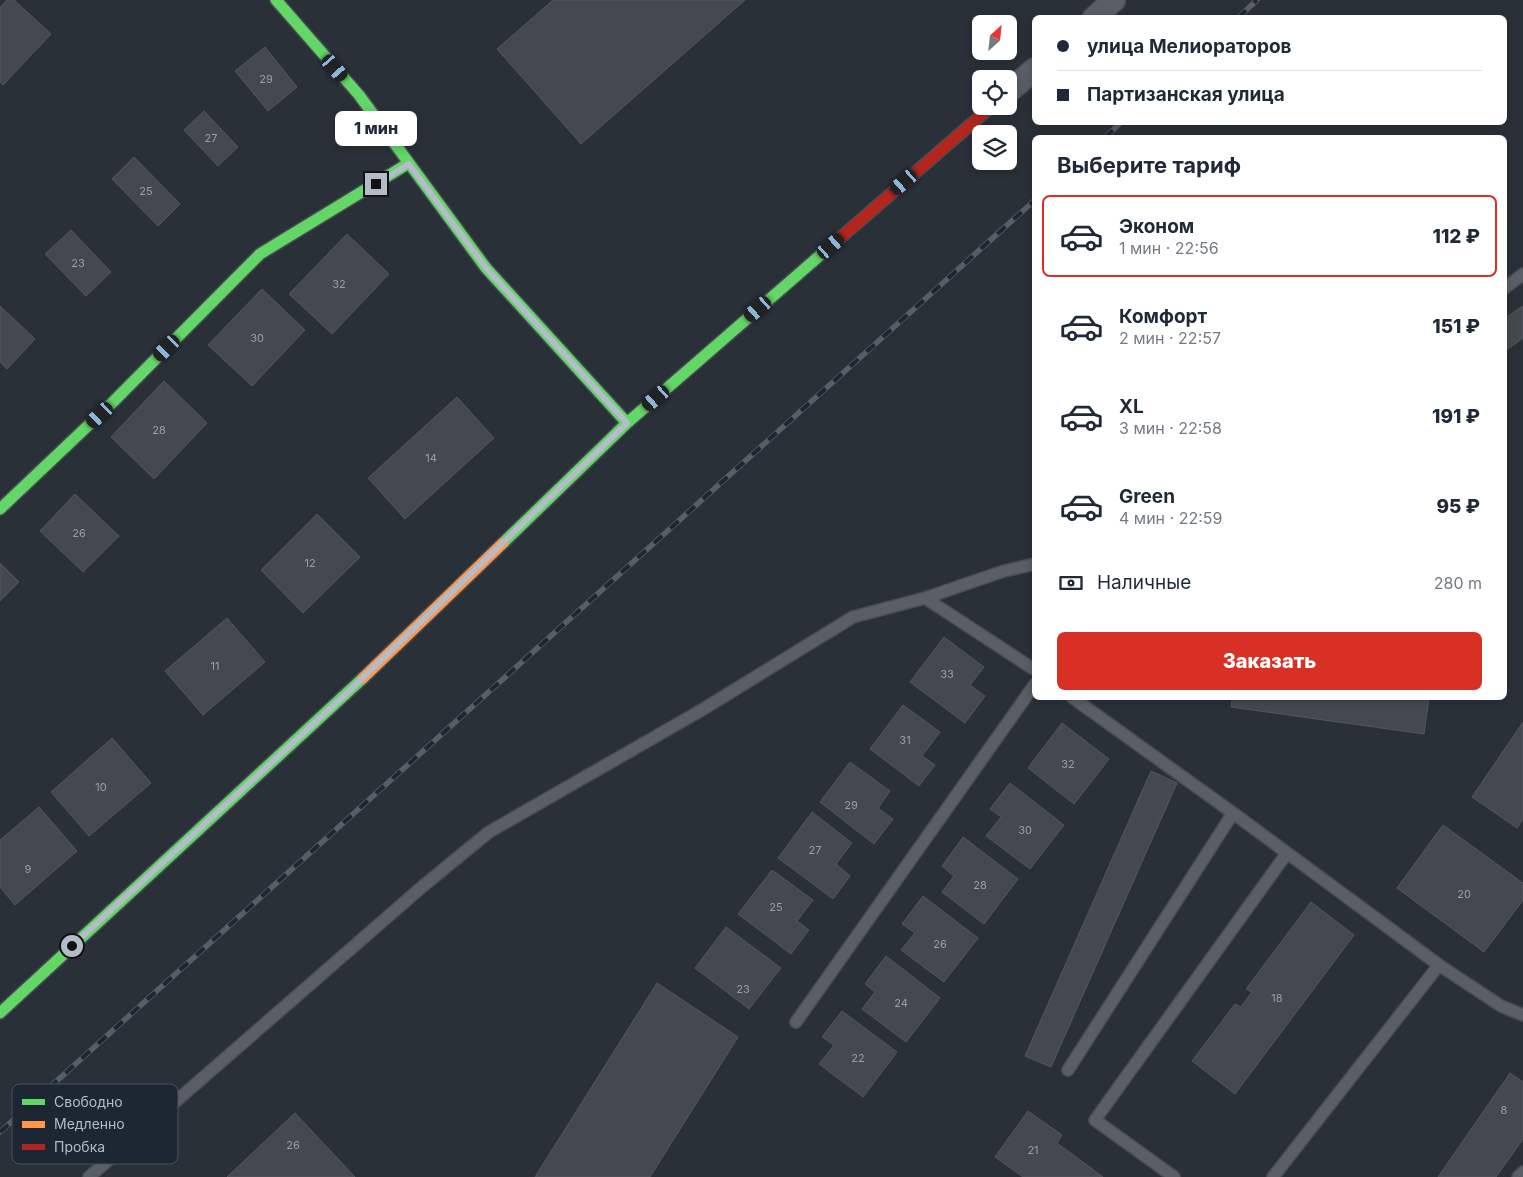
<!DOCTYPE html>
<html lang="ru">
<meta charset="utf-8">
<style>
:root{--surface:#fff;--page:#f2f2f3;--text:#1f2937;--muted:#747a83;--line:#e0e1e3;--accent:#d93025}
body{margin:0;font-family:Inter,sans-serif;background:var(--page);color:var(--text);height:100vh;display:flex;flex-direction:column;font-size:19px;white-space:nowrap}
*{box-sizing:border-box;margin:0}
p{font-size:16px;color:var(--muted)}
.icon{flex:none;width:28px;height:28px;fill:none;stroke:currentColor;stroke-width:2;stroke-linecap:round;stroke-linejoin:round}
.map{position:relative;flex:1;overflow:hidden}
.details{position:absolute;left:1032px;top:135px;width:475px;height:565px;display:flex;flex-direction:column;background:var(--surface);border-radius:8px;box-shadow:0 2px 8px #0003}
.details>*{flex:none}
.guide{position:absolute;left:1032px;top:15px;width:475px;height:110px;border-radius:8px;box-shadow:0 2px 8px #0003;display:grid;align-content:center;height:110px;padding:0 25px;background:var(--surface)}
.needle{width:32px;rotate:27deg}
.tools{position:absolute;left:972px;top:15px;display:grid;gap:10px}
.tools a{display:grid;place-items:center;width:45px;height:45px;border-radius:8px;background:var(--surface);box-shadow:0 2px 8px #0003;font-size:25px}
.end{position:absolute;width:22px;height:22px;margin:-11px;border:6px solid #b4bcc9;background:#111;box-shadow:0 0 0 2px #111}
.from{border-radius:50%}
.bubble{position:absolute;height:35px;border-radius:8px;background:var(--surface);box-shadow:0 2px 8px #0003;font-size:16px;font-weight:800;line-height:35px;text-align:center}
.car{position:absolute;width:15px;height:30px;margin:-15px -8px;border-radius:6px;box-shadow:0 0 4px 1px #0007;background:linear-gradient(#222 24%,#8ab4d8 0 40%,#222 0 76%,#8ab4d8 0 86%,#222 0)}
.guide b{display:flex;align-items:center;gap:18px;height:48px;font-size:19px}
.guide b+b{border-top:1px solid var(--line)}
.guide i{width:12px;height:12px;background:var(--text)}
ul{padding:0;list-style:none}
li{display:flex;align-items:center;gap:15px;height:82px;margin:0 10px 8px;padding:0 15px;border:2px solid transparent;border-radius:8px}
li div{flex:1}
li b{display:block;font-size:19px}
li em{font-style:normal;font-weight:800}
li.selected{border-color:var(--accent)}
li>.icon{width:45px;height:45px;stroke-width:1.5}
h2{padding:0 25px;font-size:22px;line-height:60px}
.pay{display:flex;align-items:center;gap:12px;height:55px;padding:0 25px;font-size:19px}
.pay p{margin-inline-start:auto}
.action{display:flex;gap:10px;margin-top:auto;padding:10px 25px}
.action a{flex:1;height:58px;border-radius:8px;background:var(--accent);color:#fff;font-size:20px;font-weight:800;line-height:58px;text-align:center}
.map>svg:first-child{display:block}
.building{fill:#444950;stroke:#52575f}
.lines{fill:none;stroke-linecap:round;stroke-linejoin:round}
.lane-casing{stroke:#484c53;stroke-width:14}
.street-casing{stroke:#484c53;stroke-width:25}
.fast-casing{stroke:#484c53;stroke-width:14}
.slow-casing{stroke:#484c53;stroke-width:14}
.jam-casing{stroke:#484c53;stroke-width:14}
.lane{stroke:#5a5e66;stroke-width:11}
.street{stroke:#5a5e66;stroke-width:22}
.fast{stroke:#63d668;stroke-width:11}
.slow{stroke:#ff974d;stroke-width:11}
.jam{stroke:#b3261e;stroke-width:11}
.rail-casing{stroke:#595d64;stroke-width:5.5}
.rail{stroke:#1d2633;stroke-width:4;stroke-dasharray:11;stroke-linecap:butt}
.route{stroke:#b4bcc9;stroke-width:6}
.labels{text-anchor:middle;stroke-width:4.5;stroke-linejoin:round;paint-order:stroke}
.number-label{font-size:11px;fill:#989fab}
.key{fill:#1d2633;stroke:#4a5360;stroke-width:1}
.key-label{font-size:14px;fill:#b4bcc9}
</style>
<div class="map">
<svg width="1523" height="1177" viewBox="0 0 1523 1177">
<rect width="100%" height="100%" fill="#2a3038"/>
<path class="building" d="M7,0H14L51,34L3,85L0,82V8Z
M553,0H745L581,144L497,49Z
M265,47L297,87L268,111L235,71Z
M204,111L238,147L218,166L184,130Z
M134,157L180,204L158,226L112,179Z
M71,230L111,272L86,296L45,254Z
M347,234L389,274L332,334L289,294Z
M262,289L305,330L252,386L208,345Z
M0,306L35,339L7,369L0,362Z
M1523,306V338L1505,351V318Z
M164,381L207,423L154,479L111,437Z
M457,397L494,438L405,519L368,478Z
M75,494L119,536L83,572L40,531Z
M317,514L360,557L303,613L261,570Z
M0,563L19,582L0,601Z
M227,618L265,662L203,715L165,671Z
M944,637L984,667L970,685L985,696L965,723L910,682Z
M1232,698H1429L1424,734L1231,707Z
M903,705L940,732L922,756L935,765L919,786L870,749Z
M1523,722V819L1517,828L1472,797Z
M1062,723L1109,759L1074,804L1028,768Z
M112,738L151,783L89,836L51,792Z
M850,762L890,791L878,808L893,819L874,844L820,802Z
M1151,771L1177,783L1051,1067L1025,1056Z
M1010,783L1064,825L1030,869L986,836L1001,817L990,809Z
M39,807L77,851L15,905L0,887V840Z
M812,812L852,843L836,864L850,876L833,899L778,858Z
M1443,825L1523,883V900L1484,952L1397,888Z
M963,837L1018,879L984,924L942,892L954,876L942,866Z
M772,870L813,900L797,921L809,930L791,954L738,914Z
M923,896L978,938L944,982L901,950L915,933L902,924Z
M1311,902L1354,935L1235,1094L1192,1061L1235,1004L1241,1007L1252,992L1246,989Z
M726,927L781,968L749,1009L695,968Z
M886,956L940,998L906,1042L862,1009L875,992L865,984Z
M657,983L738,1037L650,1177H535Z
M842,1011L897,1052L863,1097L819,1064L834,1045L822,1037Z
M1510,1073L1523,1082V1139L1496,1177H1438Z
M1028,1111L1062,1135L1057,1143L1103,1177H1023L995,1157Z
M295,1113L355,1177H227Z"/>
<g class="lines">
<defs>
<path id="lane" d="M1505,288L1523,274
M925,598L1035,670
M1073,698L1233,813
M796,1022L1035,684
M1068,1070L1233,813L1439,965L1501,1006L1523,1015
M89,1177L423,886L489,832L700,711L853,617L925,598L1004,571L1035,564
M1174,1177L1095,1120L1287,853
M1273,1177L1439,965
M1518,1177L1523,1172"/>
<path id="street" d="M1094,18L1114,0
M1009,91L1035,69"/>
<path id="fast" d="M276,0L359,95L486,268L627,423
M0,509L114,401L260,254L409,163
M503,543L627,423L840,238
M0,1013L363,678"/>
<path id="slow" d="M363,678L503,543"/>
<path id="jam" d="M840,238L992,106"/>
</defs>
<use href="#lane" class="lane-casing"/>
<use href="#street" class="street-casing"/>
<use href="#fast" class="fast-casing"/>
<use href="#slow" class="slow-casing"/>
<use href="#jam" class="jam-casing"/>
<use href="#lane" class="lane"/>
<use href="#street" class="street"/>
<use href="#fast" class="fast"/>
<use href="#slow" class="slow"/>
<use href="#jam" class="jam"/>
<defs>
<path id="rail" d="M1238,18L1257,0
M1105,138L1121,122
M0,1132L1035,200"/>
</defs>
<use href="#rail" class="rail-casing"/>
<use href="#rail" class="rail"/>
</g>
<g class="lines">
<path class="route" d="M72,946L347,693L627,423L486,268L409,164L376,184"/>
</g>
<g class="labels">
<g class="number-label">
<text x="266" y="83">29</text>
<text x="211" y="142">27</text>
<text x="146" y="195">25</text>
<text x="78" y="267">23</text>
<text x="339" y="288">32</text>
<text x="257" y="342">30</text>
<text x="159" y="434">28</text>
<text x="431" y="462">14</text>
<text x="79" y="537">26</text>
<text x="310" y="567">12</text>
<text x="215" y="670">11</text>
<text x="947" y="678">33</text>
<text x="905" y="744">31</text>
<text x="1068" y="768">32</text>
<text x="101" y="791">10</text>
<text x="851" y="809">29</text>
<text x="1025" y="834">30</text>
<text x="815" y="854">27</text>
<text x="28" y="873">9</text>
<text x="980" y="889">28</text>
<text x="1464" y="898">20</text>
<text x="776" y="911">25</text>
<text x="940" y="948">26</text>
<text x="743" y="993">23</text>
<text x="1277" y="1002">18</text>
<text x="901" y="1007">24</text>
<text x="858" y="1062">22</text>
<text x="1504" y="1114">8</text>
<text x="293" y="1149">26</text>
<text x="1033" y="1154">21</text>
</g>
</g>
<rect x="12" y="1084" width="166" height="80" rx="8" class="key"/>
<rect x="22" y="1099" width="23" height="6" fill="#63d668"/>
<rect x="22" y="1121" width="23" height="7" fill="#ff974d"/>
<rect x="22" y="1144" width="23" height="6" fill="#b3261e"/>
<g class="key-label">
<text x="54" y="1107">Свободно</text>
<text x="54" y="1129">Медленно</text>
<text x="54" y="1152">Пробка</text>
</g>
</svg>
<div class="tools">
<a><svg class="needle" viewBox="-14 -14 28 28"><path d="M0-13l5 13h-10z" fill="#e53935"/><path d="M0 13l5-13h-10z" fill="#747a83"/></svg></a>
<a><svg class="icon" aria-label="locate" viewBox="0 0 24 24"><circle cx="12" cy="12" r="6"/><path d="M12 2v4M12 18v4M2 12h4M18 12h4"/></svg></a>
<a><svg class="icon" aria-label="layers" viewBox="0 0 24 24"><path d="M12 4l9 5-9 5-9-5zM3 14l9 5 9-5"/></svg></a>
</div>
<i class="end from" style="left:72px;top:946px"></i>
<i class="end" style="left:376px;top:184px"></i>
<div class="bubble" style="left:335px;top:111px;width:82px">1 мин</div>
<i class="car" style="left:335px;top:68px;rotate:139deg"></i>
<i class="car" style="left:904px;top:182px;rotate:229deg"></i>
<i class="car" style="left:831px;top:246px;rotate:49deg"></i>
<i class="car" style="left:758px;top:309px;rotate:229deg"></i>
<i class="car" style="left:167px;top:348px;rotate:225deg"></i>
<i class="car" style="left:656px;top:398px;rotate:229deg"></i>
<i class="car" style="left:100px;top:415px;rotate:227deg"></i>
<div class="guide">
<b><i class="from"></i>улица Мелиораторов</b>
<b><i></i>Партизанская улица</b>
</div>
<section class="details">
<h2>Выберите тариф</h2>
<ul>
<li class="selected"><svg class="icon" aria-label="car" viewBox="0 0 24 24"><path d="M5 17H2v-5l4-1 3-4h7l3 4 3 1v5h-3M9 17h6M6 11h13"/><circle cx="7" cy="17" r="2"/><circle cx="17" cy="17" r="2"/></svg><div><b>Эконом</b><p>1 мин · 22:56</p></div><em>112 ₽</em></li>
<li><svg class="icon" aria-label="car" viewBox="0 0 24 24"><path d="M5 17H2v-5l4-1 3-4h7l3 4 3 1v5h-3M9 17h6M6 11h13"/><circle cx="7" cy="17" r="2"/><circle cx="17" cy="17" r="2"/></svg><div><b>Комфорт</b><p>2 мин · 22:57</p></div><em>151 ₽</em></li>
<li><svg class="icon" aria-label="car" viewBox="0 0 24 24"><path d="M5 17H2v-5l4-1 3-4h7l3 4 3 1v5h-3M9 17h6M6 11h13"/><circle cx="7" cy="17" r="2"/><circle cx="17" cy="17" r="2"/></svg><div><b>XL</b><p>3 мин · 22:58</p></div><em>191 ₽</em></li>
<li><svg class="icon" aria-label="car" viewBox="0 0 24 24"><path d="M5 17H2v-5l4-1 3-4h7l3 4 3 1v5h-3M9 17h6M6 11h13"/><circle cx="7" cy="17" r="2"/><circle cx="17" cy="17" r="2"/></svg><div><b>Green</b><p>4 мин · 22:59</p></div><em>95 ₽</em></li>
</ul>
<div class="pay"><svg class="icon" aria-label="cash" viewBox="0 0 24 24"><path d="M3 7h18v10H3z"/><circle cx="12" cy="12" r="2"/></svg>Наличные<p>280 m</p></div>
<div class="action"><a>Заказать</a></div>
</section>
</div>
